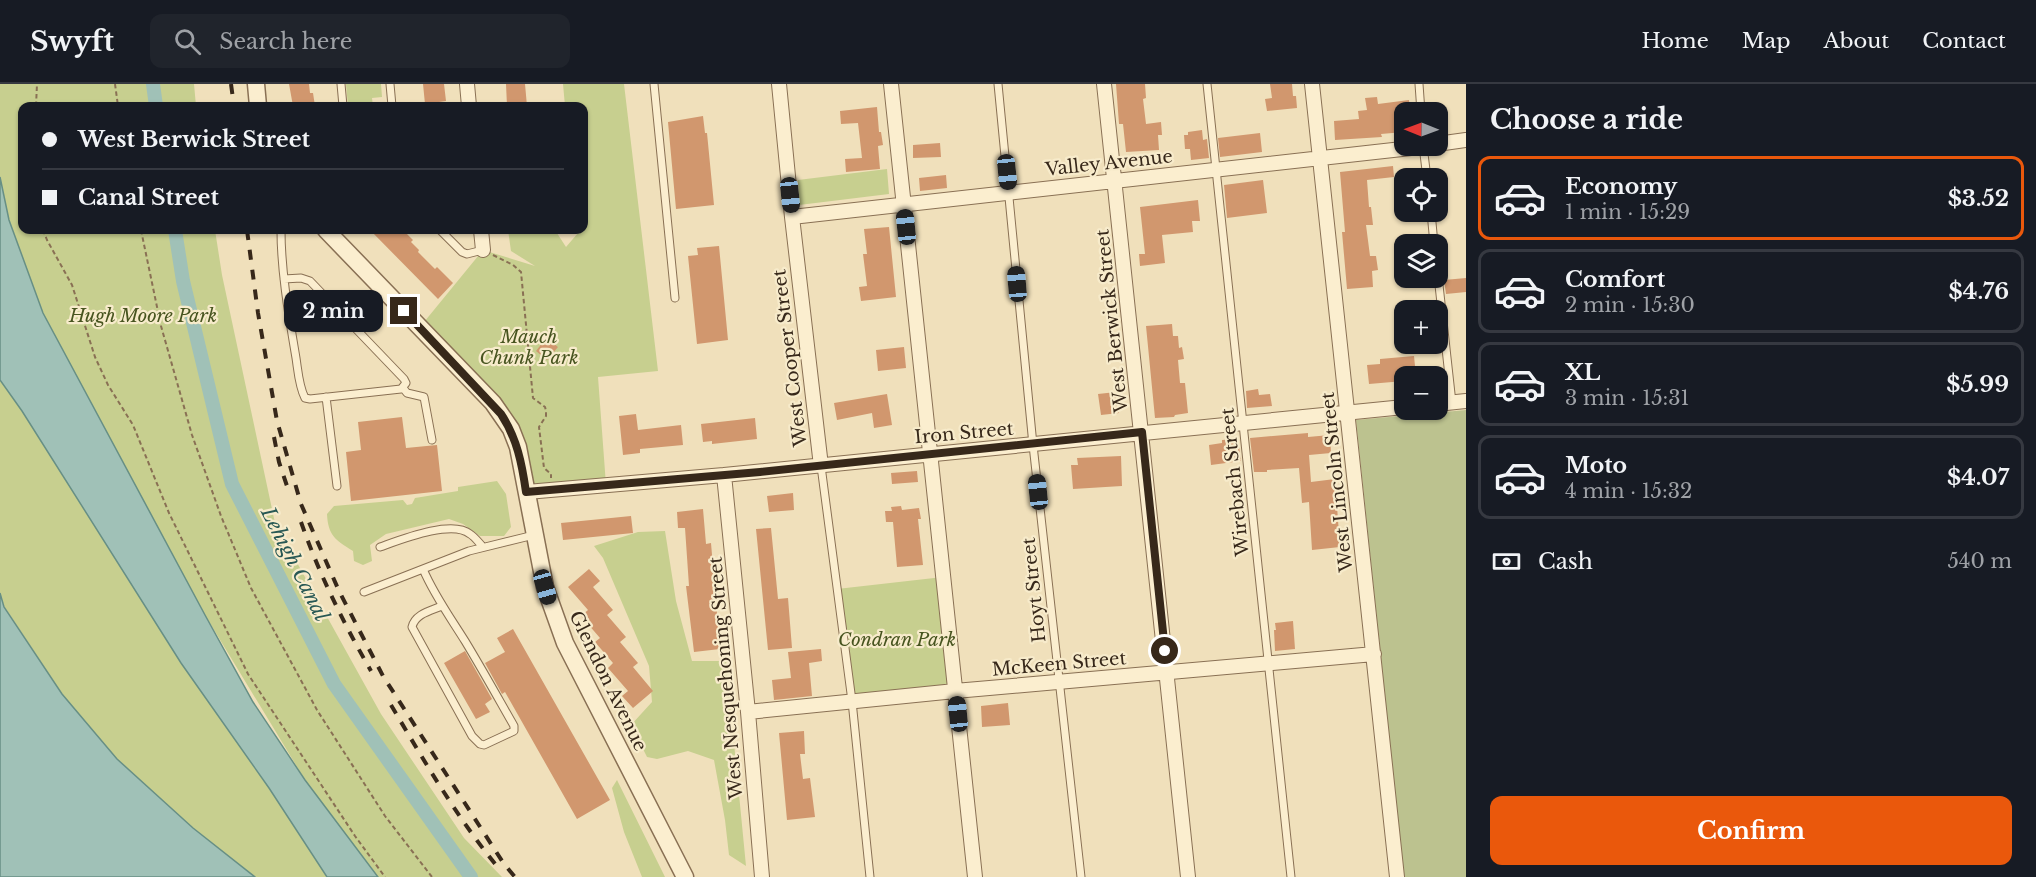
<!DOCTYPE html>
<meta charset="utf-8">
<style>
:root{--surface:#171b24;--page:#20242c;--text:#f1f3f6;--muted:#9ea1a6;--line:#363941;--accent:#ea580c}
body{margin:0;font-family:"Libre Baskerville",serif;background:var(--page);color:var(--text);height:100vh;display:flex;flex-direction:column;font-size:22px;white-space:nowrap}
*{box-sizing:border-box;margin:0}
p{font-size:20px;color:var(--muted)}
.icon{flex:none;width:33px;height:33px;fill:none;stroke:currentColor;stroke-width:2;stroke-linecap:round;stroke-linejoin:round}
.map{position:relative;flex:1;overflow:hidden}
.drawer{display:flex;flex-direction:column;background:var(--surface);width:570px}
.drawer>*{flex:none}
.hud{position:absolute;left:18px;top:18px;width:570px;height:132px;border-radius:12px;box-shadow:0 2px 4px #0004;display:grid;align-content:center;height:132px;padding:0 24px;background:var(--surface)}
.needle{width:39px;rotate:271deg}
.buttons{position:absolute;left:1394px;top:18px;display:grid;gap:12px}
.buttons a{display:grid;place-items:center;width:54px;height:54px;border-radius:12px;background:var(--surface);box-shadow:0 2px 4px #0004;font-size:30px}
.end{position:absolute;width:27px;height:27px;margin:-14px;border:8px solid #37281a;background:#fff;box-shadow:0 0 0 3px #fff}
.from{border-radius:50%}
.bubble{position:absolute;height:42px;border-radius:12px;background:var(--surface);box-shadow:0 2px 4px #0004;font-size:20px;font-weight:700;line-height:42px;text-align:center}
.car{position:absolute;width:18px;height:36px;margin:-18px -9px;border-radius:8px;box-shadow:0 0 4px 2px #0007;background:linear-gradient(#222 24%,#8ab4d8 0 40%,#222 0 76%,#8ab4d8 0 86%,#222 0)}
.hud b{display:flex;align-items:center;gap:21px;height:57px;font-size:22px}
.hud b+b{border-top:2px solid var(--line)}
.hud i{width:15px;height:15px;background:var(--text)}
ul{padding:0;list-style:none}
li{display:flex;align-items:center;gap:18px;height:84px;margin:0 12px 9px;padding:0 12px;border:3px solid var(--line);border-radius:12px}
li div{flex:1}
li b{display:block;font-size:22px}
li em{font-style:normal;font-weight:700}
li.current{border-color:var(--accent)}
li>.icon{width:54px;height:54px;stroke-width:1.5}
h2{padding:0 24px;font-size:27px;line-height:72px}
.pay{display:flex;align-items:center;gap:15px;height:66px;padding:0 24px;font-size:22px}
.pay p{margin-inline-start:auto}
.primary-button{display:flex;gap:12px;margin-top:auto;padding:12px 24px}
.primary-button a{flex:1;height:69px;border-radius:12px;background:var(--accent);color:#fff;font-size:24px;font-weight:700;line-height:69px;text-align:center}
header{display:flex;align-items:center;gap:36px;box-sizing:border-box;height:84px;padding:0 30px;background:var(--surface);border-bottom:2px solid var(--line)}
header strong{font-size:28px}
nav{display:flex;gap:33px;margin-inline-start:auto;font-size:21px}
.search{width:420px;height:54px;background:var(--page);display:flex;align-items:center;gap:15px;box-sizing:border-box;padding:0 21px;border-radius:12px;color:var(--muted);font-size:22px}
main{display:flex;flex:1;min-height:0}
.map>svg:first-child{display:block}
.green{fill:#c7cf8f}
.cemetery{fill:#bcc28f}
.water{fill:#a0c1b7;stroke:#678f85;stroke-width:1.5}
.lines{fill:none;stroke-linecap:round;stroke-linejoin:round}
.canal{stroke:#a0c1b7;stroke-width:14}
.building{fill:#d1976e}
.service-casing{stroke:#897054;stroke-width:9}
.minor-casing{stroke:#897054;stroke-width:16}
.tertiary-casing{stroke:#897054;stroke-width:19}
.path{stroke:#897054;stroke-width:2;stroke-dasharray:4.5 3;stroke-linecap:butt}
.service{stroke:#fbeecf;stroke-width:7}
.minor{stroke:#fbeecf;stroke-width:14}
.tertiary{stroke:#fbeecf;stroke-width:16}
.rail{stroke:#37281a;stroke-width:4;stroke-dasharray:10 10;stroke-linecap:butt}
.route{stroke:#37281a;stroke-width:8}
.labels{text-anchor:middle;stroke-width:4.5;stroke-linejoin:round;paint-order:stroke}
.street-label{font-size:18px;fill:#37281a;stroke:#f7ebcb}
.park-label{font-size:18px;font-style:italic;fill:#47541f;stroke:#f7ebcb}
.water-label{font-size:20px;font-style:italic;fill:#285854;stroke:#f7ebcb}
</style>
<header>
<strong>Swyft</strong>
<div class="search"><svg class="icon" aria-label="search" viewBox="0 0 24 24"><circle cx="10" cy="10" r="6"/><path d="M15 15l6 6"/></svg>Search here</div>
<nav><a>Home</a><a>Map</a><a>About</a><a>Contact</a></nav>
</header>
<main>
<div class="map">
<svg width="1466" height="793" viewBox="0 0 1466 793">
<rect width="100%" height="100%" fill="#f0e0bb"/>
<path class="green" d="M0,0H194L196,22H22V146H215L222,191L275,439L381,630L464,754L502,793H376L305,696L205,531L43,229L9,136L0,93Z
M346,0H381L382,13L372,14L373,22H348Z
M563,0H624L658,287L598,293L606,401L527,408L501,330L420,243L483,166L535,182L511,167L508,146H555L566,163L578,149L577,146H584V22H565Z
M887,85L889,110L799,121L798,96Z
M0,296L22,327L181,579L269,704L327,793H255L193,744L117,675L62,610L4,522L0,509Z
M497,397L506,410L511,443L504,452H480L463,440L449,435L386,450L370,461L372,477L363,481L354,477L353,467C335,456 328,451 327,430L334,422L403,416L407,421L412,420L415,414L458,407V403Z
M665,447L676,517L692,577H726L746,782L729,771L725,736L714,676L688,667L657,675L647,673L631,641L652,618L649,582L603,474L594,462L638,448Z
M943,493L955,607L852,617L837,505Z
M617,696L665,793H642L624,748L612,704Z"/>
<path class="cemetery" d="M1466,326V793H1404L1356,336Z"/>
<path class="water" d="M0,93L9,136L43,229L205,531L253,618L305,696L378,793H327L269,704L181,579L22,327L0,296Z
M0,509L4,523L62,610L117,675L193,744L255,793H0Z"/>
<g class="lines">
<path class="canal" d="M153,0L156,22
M175,146L183,197L232,400L334,600L471,793"/>
</g>
<path class="building" d="M289,0H309L310,9H313L315,22H293Z
M423,0H444L446,17L425,20Z
M506,0H525L527,22H507Z
M1116,0H1145L1146,14L1143,15L1146,40L1161,38L1162,51H1158L1159,66L1126,68L1123,40H1119Z
M1270,0H1292L1293,12H1296L1297,24L1267,27L1265,15L1272,14Z
M1377,13L1378,20L1409,16L1410,28H1404V48L1381,50L1382,53L1335,56L1334,37L1359,35L1358,27L1367,26L1365,14Z
M877,23L879,48H881L883,61L878,62L880,85L846,88L845,75L862,74L858,39L841,40L840,27Z
M703,32L705,49H707L714,121L676,125L668,38Z
M1202,46L1203,56L1207,55L1209,74L1191,76L1190,65H1185L1184,51H1188V48Z
M1260,49L1262,68L1220,73L1218,54Z
M940,59L941,73L913,74V61Z
M1393,82L1394,93L1367,96L1369,123H1371L1373,141H1366L1370,172H1376L1378,186L1372,187L1373,203L1347,205L1342,148H1345L1340,88Z
M946,91L947,104L920,107L919,94Z
M1263,96L1267,129L1227,134L1224,101Z
M1198,116L1200,137H1192L1193,148L1162,151L1165,179L1140,182L1139,170H1145L1140,123Z
M889,143L896,213L861,217L859,203L867,202L863,170H867L864,145Z
M370,146H403L413,156L411,158L419,166L418,168L435,185L437,183L453,199L438,215Z
M719,162L728,256L697,260L688,172L698,171L697,164Z
M1466,194V208L1446,210L1444,196Z
M1172,240L1173,252H1178L1179,264L1182,263L1184,275L1178,276L1180,299H1185L1188,329L1175,331L1174,333L1155,334L1146,242Z
M546,254L558,263L547,276L536,267Z
M904,263L906,284L878,287L876,266Z
M1414,272L1416,292H1404V297L1369,300L1367,281L1380,280V275Z
M1258,305L1259,311L1270,310L1272,322L1247,324L1246,307Z
M1116,308L1119,329L1101,331L1098,310Z
M887,310L892,341L874,344L872,329L837,336L834,319Z
M636,330L638,346L681,341L683,361L640,365V369L623,371L619,332Z
M402,333L406,364L437,361L442,407L351,417L346,368L361,366L358,338Z
M755,334L757,355L712,360V357L703,358L701,340Z
M1308,349V353L1330,351L1331,369L1309,371L1311,398L1335,395L1340,463L1312,466L1309,418L1302,419L1299,384L1267,386V388H1254L1250,354Z
M1238,355L1241,377L1211,381L1209,361L1222,359V356Z
M1121,372L1122,402L1073,405L1071,381H1078L1077,374Z
M917,387L918,398L892,400L891,389Z
M793,409L794,426L769,428L767,412Z
M901,422L902,426L919,424L921,435H918L923,481L897,483L893,438H886L885,427H892L891,423Z
M703,425L706,460L711,459L720,565L694,568L686,502H689L685,444H678L677,428Z
M631,432L633,449L563,456L561,439Z
M771,444L778,515L788,514L792,564L768,566L756,445Z
M589,485L600,497L593,503L613,526L607,531L626,553L620,558L638,579L633,583L653,607L633,624L622,612L628,607L608,584L613,579L595,558L600,554L581,532L588,526L568,503Z
M1293,537L1295,565L1275,567L1274,546H1276L1275,539Z
M513,545L610,716L577,735L505,608L502,610L485,579L505,568L497,554Z
M821,565L822,577L809,579L812,612L774,616L772,596L791,594L788,568Z
M465,567L492,615L485,620L490,628L476,635L444,579Z
M1008,619L1010,641L982,643L981,622Z
M804,647L805,670H800L803,695L810,694L815,733L787,736L779,649Z"/>
<g class="lines">
<defs>
<path id="service" d="M341,0L343,22
M390,0L392,22
M654,0L675,214
M998,0L1033,361L1081,793
M1207,0L1291,793
M1419,0L1421,28
M1423,62L1427,94
M1431,128L1434,160
M281,146C281,188 289,232 296,274C298,287 299,303 305,314L310,315L401,305L406,299L404,295L310,197L301,194L284,195
M440,146L462,168L467,170L483,166
M1437,183L1452,319
M403,304L407,309L424,313L432,356
M326,313L337,402
M821,382L852,617L870,793
M380,463C400,456 452,435 470,450C475,453 479,459 483,463
M423,485C434,511 450,533 465,557C482,585 498,614 514,642V647L484,661L480,660L472,652L412,543C415,530 430,527 442,522
M364,508L469,467L534,451"/>
<path id="minor" d="M467,0L469,22
M779,0L792,133L821,382
M891,0L975,793
M1104,0L1188,793
M1312,0L1397,793
M1437,60L1466,56
M792,133L1429,62
M481,146L483,166
M1437,320L1466,317
M724,391L748,628L762,793
M527,408L724,391L1404,323
M748,628L955,607L1374,570"/>
<path id="tertiary" d="M256,0L258,22
M326,146L493,319L511,345L518,363L545,503L565,559L685,793"/>
</defs>
<use href="#service" class="service-casing"/>
<use href="#minor" class="minor-casing"/>
<use href="#tertiary" class="tertiary-casing"/>
<path class="path" d="M115,0L118,22
M36,22L37,0
M43,146L47,156L72,201L95,273L108,301L133,341L169,429L248,590L355,752L385,793
M141,146L161,242L192,351L221,432L251,504L317,626L385,732L432,793
M493,171L513,181L521,188L533,314L545,323L546,327V332L539,343L544,384L551,390V394"/>
<use href="#service" class="service"/>
<use href="#minor" class="minor"/>
<use href="#tertiary" class="tertiary"/>
<path class="rail" d="M231,0L234,22
M247,146L258,229L277,337L301,420L339,507L383,592L504,780L515,793
M274,353L279,378L288,405
M301,438C319,490 344,540 371,587
M391,621C423,675 456,732 496,781"/>
</g>
<g class="lines">
<path class="route" d="M404,227L501,330C517,354 522,380 526,408L760,388L1142,348L1165,567"/>
</g>
<g class="labels">
<g class="street-label">
<text transform="translate(1109 79) rotate(-6)" y="6">Valley Avenue</text>
<text transform="translate(1112 237) rotate(-96)" y="6">West Berwick Street</text>
<text transform="translate(790 274) rotate(-97)" y="6">West Cooper Street</text>
<text transform="translate(964 349) rotate(-5)" y="6">Iron Street</text>
<text transform="translate(1235 398) rotate(-96)" y="6">Wirebach Street</text>
<text transform="translate(1337 398) rotate(-96)" y="6">West Lincoln Street</text>
<text transform="translate(1034 506) rotate(-96)" y="6">Hoyt Street</text>
<text transform="translate(1059 580) rotate(-5)" y="6">McKeen Street</text>
<text transform="translate(726 594) rotate(-95)" y="6">West Nesquehoning Street</text>
<text transform="translate(608 597) rotate(64)" y="6">Glendon Avenue</text>
</g>
<g class="park-label">
<text x="143" y="238">Hugh Moore Park</text>
<text x="529" y="259">Mauch<tspan x="529" dy="21">Chunk Park</tspan></text>
<text x="897" y="562">Condran Park</text>
</g>
<g class="water-label">
<text transform="translate(295 480) rotate(63)" y="7">Lehigh Canal</text>
</g>
</g>
</svg>
<div class="buttons">
<a><svg class="needle" viewBox="-14 -14 28 28"><path d="M0-13l5 13h-10z" fill="#e53935"/><path d="M0 13l5-13h-10z" fill="#9ea1a6"/></svg></a>
<a><svg class="icon" aria-label="locate" viewBox="0 0 24 24"><circle cx="12" cy="12" r="6"/><path d="M12 2v4M12 18v4M2 12h4M18 12h4"/></svg></a>
<a><svg class="icon" aria-label="layers" viewBox="0 0 24 24"><path d="M12 4l9 5-9 5-9-5zM3 14l9 5 9-5"/></svg></a>
<a>+</a>
<a>−</a>
</div>
<i class="end from" style="left:1165px;top:567px"></i>
<i class="end" style="left:404px;top:227px"></i>
<div class="bubble" style="left:284px;top:206px;width:99px">2 min</div>
<i class="car" style="left:1007px;top:88px;rotate:174deg"></i>
<i class="car" style="left:790px;top:111px;rotate:174deg"></i>
<i class="car" style="left:906px;top:143px;rotate:354deg"></i>
<i class="car" style="left:1017px;top:200px;rotate:355deg"></i>
<i class="car" style="left:1038px;top:408px;rotate:354deg"></i>
<i class="car" style="left:545px;top:503px;rotate:164deg"></i>
<i class="car" style="left:958px;top:630px;rotate:354deg"></i>
<div class="hud">
<b><i class="from"></i>West Berwick Street</b>
<b><i></i>Canal Street</b>
</div>
</div>
<section class="drawer">
<h2>Choose a ride</h2>
<ul>
<li class="current"><svg class="icon" aria-label="car" viewBox="0 0 24 24"><path d="M5 17H2v-5l4-1 3-4h7l3 4 3 1v5h-3M9 17h6M6 11h13"/><circle cx="7" cy="17" r="2"/><circle cx="17" cy="17" r="2"/></svg><div><b>Economy</b><p>1 min · 15:29</p></div><em>$3.52</em></li>
<li><svg class="icon" aria-label="car" viewBox="0 0 24 24"><path d="M5 17H2v-5l4-1 3-4h7l3 4 3 1v5h-3M9 17h6M6 11h13"/><circle cx="7" cy="17" r="2"/><circle cx="17" cy="17" r="2"/></svg><div><b>Comfort</b><p>2 min · 15:30</p></div><em>$4.76</em></li>
<li><svg class="icon" aria-label="car" viewBox="0 0 24 24"><path d="M5 17H2v-5l4-1 3-4h7l3 4 3 1v5h-3M9 17h6M6 11h13"/><circle cx="7" cy="17" r="2"/><circle cx="17" cy="17" r="2"/></svg><div><b>XL</b><p>3 min · 15:31</p></div><em>$5.99</em></li>
<li><svg class="icon" aria-label="car" viewBox="0 0 24 24"><path d="M5 17H2v-5l4-1 3-4h7l3 4 3 1v5h-3M9 17h6M6 11h13"/><circle cx="7" cy="17" r="2"/><circle cx="17" cy="17" r="2"/></svg><div><b>Moto</b><p>4 min · 15:32</p></div><em>$4.07</em></li>
</ul>
<div class="pay"><svg class="icon" aria-label="cash" viewBox="0 0 24 24"><path d="M3 7h18v10H3z"/><circle cx="12" cy="12" r="2"/></svg>Cash<p>540 m</p></div>
<div class="primary-button"><a>Confirm</a></div>
</section>
</main>
